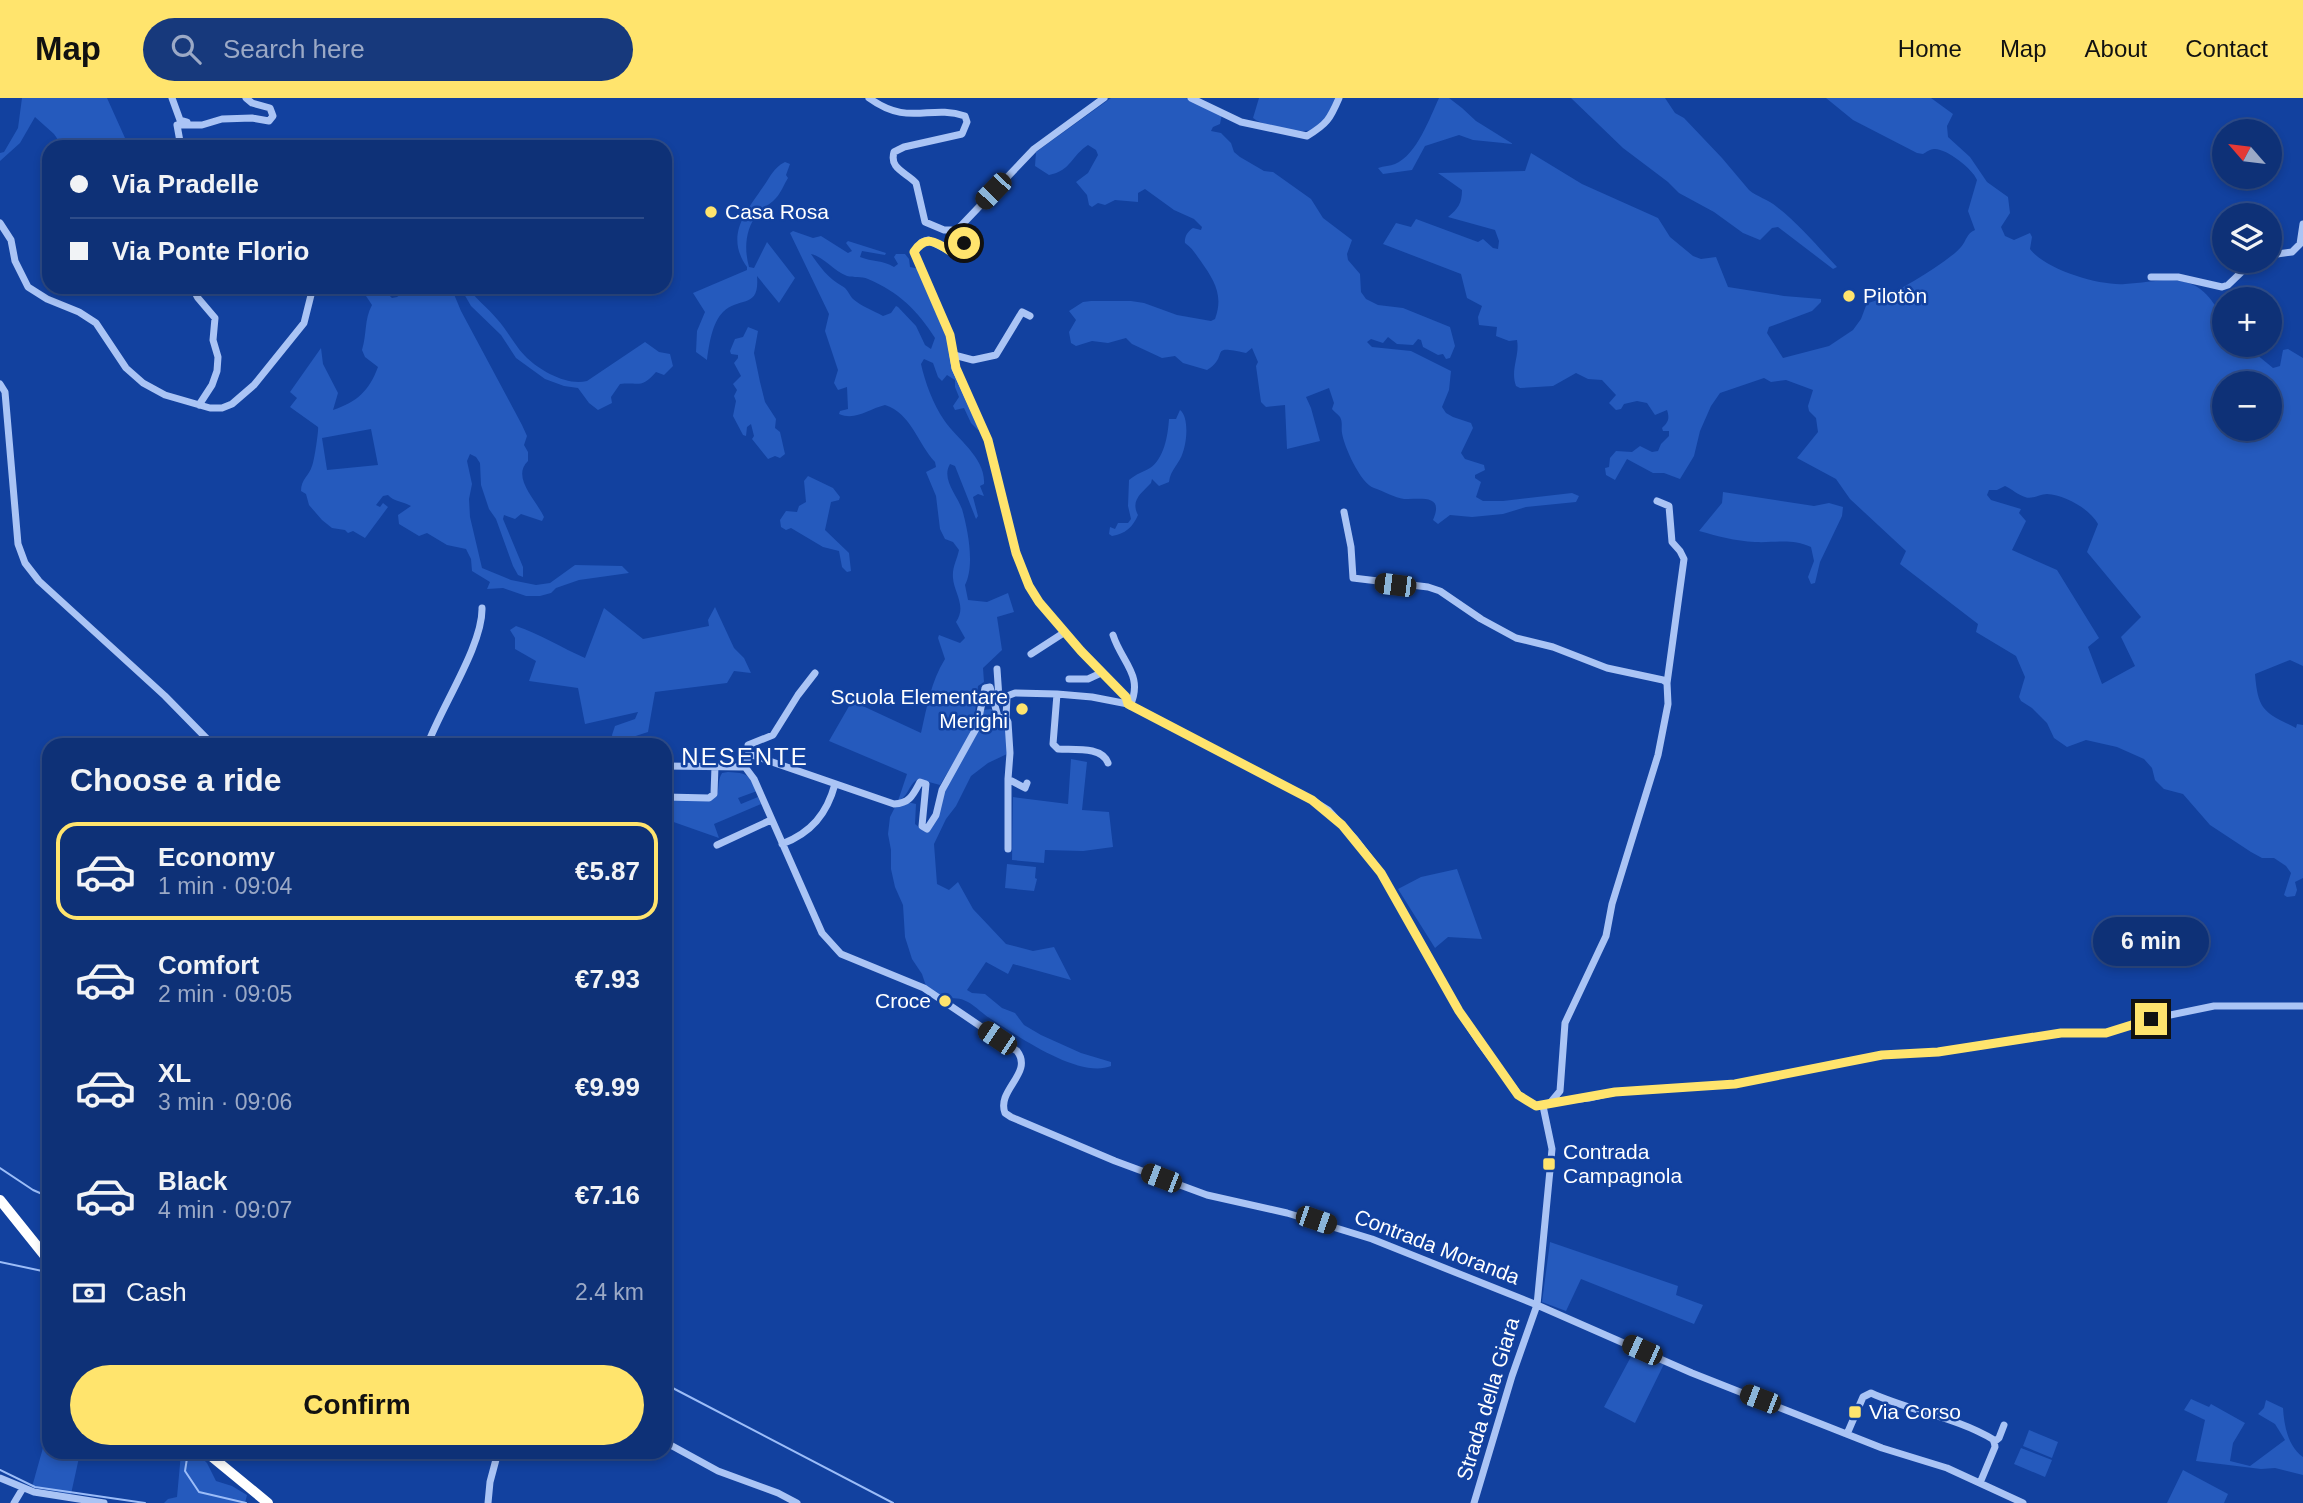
<!DOCTYPE html>
<meta charset="utf-8">
<style>
:root{--surface:#0e3177;--page:#17397c;--text:#f1f3f6;--muted:#9ba9c6;--line:#2e4c89;--accent:#ffe46d}
body{margin:0;font-family:Arial,sans-serif;background:var(--page);color:var(--text);height:100vh;display:flex;flex-direction:column;font-size:26px;white-space:nowrap}
*{box-sizing:border-box;margin:0}
p{font-size:23px;color:var(--muted)}
.icon{flex:none;width:38px;height:38px;fill:none;stroke:currentColor;stroke-width:2;stroke-linecap:round;stroke-linejoin:round}
.map{position:relative;flex:1;overflow:hidden}
.details{position:absolute;left:42px;top:640px;width:630px;height:721px;display:flex;flex-direction:column;background:var(--surface);border-radius:21px;box-shadow:0 4px 10px #0003,0 0 0 2px var(--line)}
.details>*{flex:none}
.hud{position:absolute;left:42px;top:42px;width:630px;height:154px;border-radius:21px;box-shadow:0 4px 10px #0003,0 0 0 2px var(--line);display:grid;align-content:center;height:154px;padding:0 28px;background:var(--surface)}
.needle{width:46px;rotate:298deg}
.buttons{position:absolute;left:2212px;top:21px;display:grid;gap:14px}
.buttons a{display:grid;place-items:center;width:70px;height:70px;border-radius:50%;background:var(--surface);box-shadow:0 4px 10px #0003,0 0 0 2px var(--line);font-size:35px}
.end{position:absolute;width:32px;height:32px;margin:-16px;border:9px solid #ffe46d;background:#111;box-shadow:0 0 0 4px #111}
.from{border-radius:50%}
.bubble{position:absolute;height:49px;border-radius:24px;background:var(--surface);box-shadow:0 4px 10px #0003,0 0 0 2px var(--line);font-size:23px;font-weight:600;line-height:49px;text-align:center}
.car{position:absolute;width:21px;height:42px;margin:-21px -10px;border-radius:9px;box-shadow:0 0 5px 2px #0007;background:linear-gradient(#222 24%,#8ab4d8 0 40%,#222 0 76%,#8ab4d8 0 86%,#222 0)}
.hud b{display:flex;align-items:center;gap:24px;height:66px;font-size:26px}
.hud b+b{border-top:2px solid var(--line)}
.hud i{width:18px;height:18px;background:var(--text)}
ul{padding:0;list-style:none}
li{display:flex;align-items:center;gap:21px;height:98px;margin:0 14px 10px;padding:0 14px;border:4px solid transparent;border-radius:21px}
li div{flex:1}
li b{display:block;font-size:26px}
li em{font-style:normal;font-weight:600}
li.current{border-color:var(--accent)}
li>.icon{width:63px;height:63px;stroke-width:1.5}
h2{padding:0 28px;font-size:32px;line-height:84px}
.pay{display:flex;align-items:center;gap:18px;height:77px;padding:0 28px;font-size:26px}
.pay p{margin-inline-start:auto}
.button{display:flex;gap:14px;margin-top:auto;padding:14px 28px}
.button a{flex:1;height:80px;border-radius:42px;background:var(--accent);color:#111;font-size:28px;font-weight:600;line-height:80px;text-align:center}
header{display:flex;align-items:center;gap:42px;box-sizing:border-box;height:98px;padding:0 35px;background:var(--accent);color:#111}
header strong{font-size:33px}
nav{display:flex;gap:38px;margin-inline-start:auto;font-size:24px}
.search{width:490px;height:63px;background:var(--page);display:flex;align-items:center;gap:18px;box-sizing:border-box;padding:0 24px;border-radius:38px;color:var(--muted);font-size:26px}
.map>svg:first-child{display:block}
.green{fill:#255abd;fill-rule:evenodd}
.lines{fill:none;stroke-linecap:round;stroke-linejoin:round}
.stream{stroke:#9cbdf8;stroke-width:2}
.minor{stroke:#aac4f5;stroke-width:7}
.highway{stroke:#fff;stroke-width:10}
.route{stroke:#ffe46d;stroke-width:9}
.poi-dot{fill:#ffe46d;stroke:#12419f;stroke-width:2.5}
.labels{text-anchor:middle;stroke-width:5;stroke-linejoin:round;paint-order:stroke}
.poi-label{font-size:21px;fill:#fff;stroke:#12419f;text-anchor:start}
.street-label{font-size:21px;fill:#fff;stroke:#12419f}
.quarter-label{font-size:24px;letter-spacing:2px;fill:#fff;stroke:#12419f}
</style>
<header>
<strong>Map</strong>
<div class="search"><svg class="icon" aria-label="search" viewBox="0 0 24 24"><circle cx="10" cy="10" r="6"/><path d="M15 15l6 6"/></svg>Search here</div>
<nav><a>Home</a><a>Map</a><a>About</a><a>Contact</a></nav>
</header>
<div class="map">
<svg width="2303" height="1405" viewBox="0 0 2303 1405">
<rect width="100%" height="100%" fill="#12419f"/>
<path class="green" d="M22,0H107L125,40L120,49H63L54,36L35,19L20,45L0,63V55L4,54L18,30Z
M1111,0H1186L1222,16L1220,26L1213,29L1211,33L1221,35L1231,45L1234,54L1240,59L1264,73L1273,74L1311,101L1323,120L1352,142L1347,156L1348,162L1360,176L1361,194L1366,201L1378,207L1403,210L1450,229L1455,248L1450,260L1446,261L1443,256L1438,257L1423,249L1421,242L1418,241L1413,247L1397,246L1388,239L1383,245L1371,241L1367,244L1372,249L1411,253L1451,273L1449,292L1442,309L1446,315L1453,319L1471,325L1473,330L1461,355L1465,361L1484,367L1485,372L1475,377V380L1481,384L1476,399L1483,403H1503L1572,395L1579,398L1576,404L1526,409L1503,416L1472,419L1450,417L1438,426L1433,422C1445,395 1419,402 1404,401C1395,400 1383,393 1374,390C1360,385 1344,348 1342,335C1341,330 1343,324 1340,319C1338,316 1334,314 1332,311L1334,305L1329,290L1306,299L1311,310L1320,343L1287,351L1285,307L1266,309L1261,304L1256,268L1258,264L1252,250L1246,255C1206,246 1231,257 1207,272L1183,265L1175,258L1162,260L1132,246L1126,240L1108,245L1092,243L1076,248L1071,245L1069,234L1076,222L1069,213L1083,204L1091,203H1131L1144,205L1177,217L1211,223L1215,221C1224,197 1214,182 1200,162C1195,155 1192,150 1185,145C1184,139 1188,133 1193,130L1201,132L1202,129L1194,121L1174,112L1145,91L1138,95V104L1115,102L1105,107L1098,105L1092,109L1089,107L1087,97L1076,84L1088,75L1098,57L1096,52L1088,47C1072,57 1071,73 1049,77L1035,68L1036,54Z
M1259,0H1338C1333,11 1325,25 1314,31C1302,37 1263,28 1253,20Z
M1439,0H1449L1462,10L1476,23L1513,46L1473,42L1459,37L1425,48L1412,72L1383,76L1378,70C1384,68 1390,68 1395,66C1417,57 1430,19 1439,0Z
M1571,0H1665L1675,15L1684,20L1722,60L1749,92C1757,99 1768,101 1777,109C1799,126 1818,149 1837,169L1833,171L1778,129L1772,130L1760,142L1743,135L1714,114L1679,95L1668,84L1623,50Z
M1826,0H1931L1953,16L1947,28L1948,39L1970,59L1987,84L2008,99L2010,115L2001,129L2005,138L2014,142L2030,135L2032,139L2030,151C2046,172 2100,188 2125,186C2160,184 2192,172 2214,206C2217,210 2222,215 2224,220C2226,227 2224,239 2224,247H2245L2273,270L2280,268L2283,252L2288,251L2303,260V568L2290,562L2255,576C2258,613 2264,614 2296,630L2297,626L2303,627V780L2295,784L2297,792L2295,798L2287,799L2284,797L2291,775L2286,768L2274,760H2262L2251,754L2210,727L2183,696L2164,691L2155,682L2152,670L2144,661L2117,649L2086,642L2067,649L2054,640L2047,625L2032,610L2021,603L2019,599L2025,579L2016,558L1976,534L1978,526L1900,466L1906,453L1850,401L1836,381L1797,360L1818,334L1816,320L1809,313L1808,308L1813,292L1786,282L1771,284L1764,280L1720,295L1711,308L1700,333L1694,358L1680,381L1664,375H1653L1627,361L1615,382L1606,377L1605,370L1609,369L1610,360L1616,353L1632,354L1640,348L1652,354L1658,353L1661,346L1669,338V333H1663L1662,330C1668,324 1670,321 1667,312L1655,317L1647,305L1637,303L1624,306L1621,311L1616,312L1609,305L1616,297L1602,282L1588,281L1576,275L1553,288L1520,290L1516,288C1510,271 1520,258 1517,242L1509,243L1496,238L1497,229L1479,227L1478,219L1482,208L1467,200L1461,176L1383,146L1396,125L1411,129L1416,121L1478,144L1483,141L1493,150L1498,151L1499,143L1495,132L1448,119C1458,111 1462,105 1462,92L1438,75L1525,73L1531,55L1582,86L1658,120L1670,139L1693,158L1701,161L1716,159L1728,189L1784,198L1821,201V204L1812,213L1769,229L1767,235L1783,260L1829,248L1853,232L1861,221L1867,205C1883,204 1951,162 1961,149C1967,142 1966,136 1975,132L1968,113L1977,82C1973,71 1946,50 1934,51C1931,51 1926,54 1923,56L1917,55L1853,22ZM2224,285H2270V331H2224ZM2005,388C2012,391 2018,397 2025,399C2032,402 2039,396 2047,396C2065,397 2090,411 2098,426L2087,454L2141,519L2121,539L2135,568L2102,586L2088,549L2099,540L2057,472L2012,452L2026,423L2019,415L2021,411L1991,402L1987,397L1989,392H1997Z
M785,64L790,66L786,77L788,80C784,86 781,95 776,100C771,106 763,109 758,115C745,131 744,151 749,169L754,170L767,144L795,180L779,205L757,178C760,212 739,198 723,214C712,225 709,247 707,262L696,254L697,233L705,214L693,195L747,172V169C725,138 745,115 763,89C771,78 773,70 785,64Z
M793,133L813,140L821,138L848,155L852,153L846,145L848,143L886,155L885,157L862,153L860,159C872,164 883,162 894,169L898,166L894,159L896,156H905L909,161L910,169L920,171L948,235L955,267L982,331L978,332L971,325L964,310L955,312L953,308L959,299L955,289V282L947,277L942,283L938,279L933,265L924,261L921,266C925,284 933,306 944,322C957,341 986,360 984,386L980,388L984,398L978,396L973,399L978,418L976,421L955,368L950,366C941,381 957,397 962,411C968,432 975,468 965,487L968,502L987,504L1008,495L1014,514L997,519L1002,552L983,570L984,584L978,588L974,625L970,637L940,687L918,681C908,687 909,698 898,703L907,676L829,643L852,603L921,635C927,609 931,583 945,561L938,540L939,537L960,545L965,540L956,524C967,508 954,495 953,480C952,469 957,462 959,452L953,444L945,441L940,431L936,398L926,374L936,369L935,364C918,346 911,315 885,307C868,311 856,323 839,316L840,313L848,311L847,289L838,292L834,285L838,272L825,233L829,216L790,135ZM811,156C824,159 834,173 847,178C854,180 861,178 868,181C899,194 918,213 935,240L931,251L925,247L916,228L898,209L896,208L891,215L883,218C874,213 861,208 853,201C849,197 848,191 842,188C829,181 819,168 811,156Z
M360,189H381L392,200L397,199L411,189H451L461,213L522,327L527,338L524,347L528,354V363C511,379 536,402 544,419L542,423L521,416L515,421L504,417L503,421L523,469V479L518,477L513,468L496,421L489,411L481,387L480,365L476,359L470,356L467,363L472,386L469,401L470,419L482,470L511,482L536,487L550,485L575,467L622,468L629,475L579,482L556,490L551,495L540,498H526L503,490L487,491L490,484L472,473L471,461L466,451L447,447L427,435L419,438L399,426L398,417L411,408C403,403 394,404 388,397L383,398L376,407L380,409L383,405L388,409L365,440L353,433L348,435L345,432L332,430L322,422L309,407L306,396L301,393C301,381 309,378 312,368C314,365 319,331 318,329L290,309L297,300L290,294L321,250L323,266L338,295L333,312C357,304 369,293 378,269L365,259L362,252C367,236 364,222 372,207ZM371,331L378,367L327,372L322,340Z
M460,189H467C476,201 488,210 497,221C508,233 516,250 527,260C541,273 567,288 587,283L645,244L659,254L670,256L673,268L664,277L656,274C641,291 640,284 620,286L611,299L612,305L598,312L589,305L578,290L564,288L545,281L516,260L501,237L471,208Z
M748,229L758,233L754,255L760,284L765,304L776,321L775,330L780,334L785,356L780,360L775,358L768,361L752,341L754,338L751,326L747,329L746,338L743,337L733,318L736,303L734,298L737,292L733,286L741,278L734,265L738,260V257L731,256L730,253L735,241L743,239Z
M1180,312C1189,319 1187,343 1183,354C1180,365 1170,372 1169,384L1159,388L1152,381L1151,385C1142,395 1130,402 1138,417C1133,429 1125,436 1112,438L1109,436L1110,429L1115,431L1118,425H1128L1131,421L1128,408L1129,382C1136,376 1143,374 1150,370C1164,361 1168,337 1169,321H1176Z
M808,378L833,390L840,399L839,402L831,404L825,432L849,455L851,473L847,474L842,469L839,453L823,449L791,430L786,432L781,429L780,422L786,413L797,414L799,408L806,404L804,383Z
M1723,394L1814,408L1829,405L1843,409L1842,418L1820,464L1815,485L1811,486L1808,479L1814,463L1811,449C1791,440 1776,445 1755,444C1735,443 1717,438 1699,433L1722,405Z
M715,509L734,550L744,560L751,575L734,573L727,585L655,594L648,634L614,645L612,637L615,628L635,621L638,614L585,626L578,590L529,583L536,563L515,551V540L510,532L516,528C540,536 562,550 585,560L604,510L643,541L709,528L708,522Z
M991,611L1001,624L1006,625L1011,622L1007,656L988,665L971,678L956,708L946,721L934,746L937,786L949,792L958,784L973,811L1006,846L1033,853L1054,849L1071,882L1013,866L1008,876L986,864L967,892L972,895L985,896L1002,910L1015,915L1024,927L1041,937L1081,955L1111,964V968C1079,981 1018,938 991,921C975,911 966,895 944,902L927,891L922,876L912,861L905,839L903,807L895,789L891,771V752L888,736L890,719L895,709L907,704L916,706L915,726L920,730L929,729L941,696L976,638L983,612Z
M1071,661L1087,664L1082,712L1109,714L1113,749L1083,753L1045,752L1044,765L1012,762L1013,699L1068,706Z
M728,674C748,675 748,676 757,693L738,700L741,706L758,699L761,706L714,726L719,740L665,721L667,701L716,699C720,691 717,683 722,675Z
M1007,766L1036,769L1035,780L1037,781L1034,793L1005,790Z
M1457,771L1482,841L1448,839L1435,850L1398,791L1421,779Z
M1550,1144L1678,1188L1676,1197L1703,1207L1694,1226L1581,1181L1566,1213L1542,1204Z
M1634,1253L1664,1266L1635,1325L1604,1309Z
M2191,1301L2209,1309L2211,1306L2245,1325L2233,1345L2230,1363L2250,1368L2285,1342L2275,1326L2258,1316L2264,1310L2266,1302L2283,1310C2284,1327 2288,1349 2303,1359V1377L2275,1370L2261,1371L2196,1363L2205,1322L2184,1312Z
M2029,1332L2058,1344L2052,1360L2023,1348Z
M46,1339L49,1340V1354L80,1355L71,1396L32,1389Z
M2021,1350L2052,1362L2045,1379L2014,1366Z
M181,1355H197L207,1365L216,1383L232,1388L247,1397L245,1405H164L168,1401L177,1399Z
M2183,1372L2228,1396L2224,1405H2167Z"/>
<g class="lines">
<path class="stream" d="M0,1070L33,1092L49,1099
M0,1164L47,1174L49,1177
M665,1286L893,1405
M188,1354L185,1373L199,1394L246,1405
M0,1372L35,1389L145,1405"/>
<path class="minor" d="M172,0L180,22L187,24
M869,0C909,29 929,6 965,18L967,24L962,36L904,49L894,54C889,71 906,74 916,85L925,124L944,132H957L964,139V145L956,153H950L928,142L922,144L914,154L950,237L955,270L988,342L1016,455L1029,487L1039,504L1081,553L1126,599L1128,606
M1191,0L1241,24L1307,38C1327,26 1330,21 1339,0
M181,49L177,27H202L222,21L252,20L269,23L273,18L270,10L252,5L246,0
M0,125L11,142L15,163L28,189L47,201L79,214L96,225L126,270L143,285L165,297L210,310H222L232,306L254,287L304,225L313,189
M957,132L1034,51L1104,0
M2270,157L2292,154L2300,146L2303,126
M2151,179H2178L2222,189L2228,187L2253,163
M192,189L198,200L215,220L213,242L218,259L217,273L212,287L199,307
M954,257L973,262L996,257L1022,214L1030,218
M0,286L5,294L18,446L25,465L39,483L165,598L214,648
M1657,403L1669,408L1672,444L1680,453L1684,461L1667,585
M1113,537C1122,565 1144,577 1130,608
M1031,556L1065,534
M997,571L999,600L1005,602
M1069,581H1088L1101,575
M1057,596L1053,646L1058,651C1074,652 1102,648 1108,665
M427,648C441,609 483,547 482,510
M749,656L894,706C910,705 913,697 920,684L926,686L922,728L927,731L936,717L942,692L977,629L985,590L990,589L998,619L1006,620
M665,668L745,669L754,681L822,835L841,856L924,890L1017,953C1034,975 996,992 1005,1015L1011,1019L1115,1063L1207,1097L1287,1115L1372,1141L1537,1207L1692,1275L1882,1350L1947,1370L2023,1405
M745,669L749,656L748,647L773,637L798,597L815,575
M1008,681L1010,655L1008,624L1006,620L1007,598L1015,595L1057,596L1092,599L1128,606L1312,702L1328,712L1355,741L1381,775L1459,913L1480,945L1519,997L1536,1008L1550,1005L1560,993L1565,925L1606,838L1612,806L1658,657L1668,606L1667,585L1663,582L1607,570L1553,549L1516,540L1481,521L1440,493L1428,489L1353,480L1351,449L1344,414
M665,699L709,700L714,696L715,668
M782,746C811,735 827,716 835,686
M717,747L771,722
M1008,751V681L1025,690L1027,685
M1551,1004L1589,1000L1615,994L1735,986L1882,957L1938,954L2061,935H2106L2151,921L2214,908H2303
M1847,1336L1863,1299L1871,1295C1910,1313 1956,1319 1994,1342L1995,1349L1980,1385
M665,1344L718,1373L778,1395L797,1405
M1994,1344L1999,1340L2004,1327
M0,1380L34,1394L104,1405
M14,1405L23,1390
M488,1405L490,1384L498,1354
M1474,1405L1512,1278L1537,1207L1552,1051L1543,1008"/>
<path class="highway" d="M0,1102L49,1163
M206,1354L268,1405"/>
</g>
<g class="lines">
<path class="route" d="M964,145L960,151L950,153C935,143 925,137 914,154L950,237L956,270L988,342L1016,455L1029,488L1039,504L1081,553L1126,599L1128,606L1312,702L1342,727L1381,775L1459,913L1518,997L1536,1008L1615,994L1735,986L1882,957L1938,954L2061,935H2106L2151,921"/>
</g>
<g class="poi-dot">
<circle cx="711" cy="114" r="7"/>
<circle cx="1849" cy="198" r="7"/>
<circle cx="1022" cy="611" r="7"/>
<circle cx="945" cy="903" r="7"/>
<rect x="1542" y="1059" width="14" height="14" rx="3.5"/>
<rect x="1848" y="1307" width="14" height="14" rx="3.5"/>
</g>
<g class="labels">
<g class="poi-label">
<text x="725" y="121">Casa Rosa</text>
<text x="1863" y="205">Pilotòn</text>
<text x="1008" y="606" text-anchor="end">Scuola Elementare<tspan x="1008" dy="24">Merighi</tspan></text>
<text x="931" y="910" text-anchor="end">Croce</text>
<text x="1563" y="1061">Contrada<tspan x="1563" dy="24">Campagnola</tspan></text>
<text x="1869" y="1321">Via Corso</text>
</g>
<g class="street-label">
<text transform="translate(1437 1149) rotate(21)" y="7">Contrada Moranda</text>
<text transform="translate(1488 1301) rotate(-73)" y="7">Strada della Giara</text>
</g>
<g class="quarter-label">
<text x="745" y="667">NESENTE</text>
</g>
</g>
</svg>
<div class="buttons">
<a><svg class="needle" viewBox="-14 -14 28 28"><path d="M0-13l5 13h-10z" fill="#e53935"/><path d="M0 13l5-13h-10z" fill="#9ba9c6"/></svg></a>
<a><svg class="icon" aria-label="layers" viewBox="0 0 24 24"><path d="M12 4l9 5-9 5-9-5zM3 14l9 5 9-5"/></svg></a>
<a>+</a>
<a>−</a>
</div>
<i class="end from" style="left:964px;top:145px"></i>
<i class="end" style="left:2151px;top:921px"></i>
<div class="bubble" style="left:2093px;top:819px;width:116px">6 min</div>
<i class="car" style="left:993px;top:93px;rotate:224deg"></i>
<i class="car" style="left:1395px;top:487px;rotate:277deg"></i>
<i class="car" style="left:997px;top:940px;rotate:304deg"></i>
<i class="car" style="left:1161px;top:1080px;rotate:291deg"></i>
<i class="car" style="left:1316px;top:1122px;rotate:109deg"></i>
<i class="car" style="left:1642px;top:1252px;rotate:294deg"></i>
<i class="car" style="left:1760px;top:1301px;rotate:291deg"></i>
<div class="hud">
<b><i class="from"></i>Via Pradelle</b>
<b><i></i>Via Ponte Florio</b>
</div>
<section class="details">
<h2>Choose a ride</h2>
<ul>
<li class="current"><svg class="icon" aria-label="car" viewBox="0 0 24 24"><path d="M5 17H2v-5l4-1 3-4h7l3 4 3 1v5h-3M9 17h6M6 11h13"/><circle cx="7" cy="17" r="2"/><circle cx="17" cy="17" r="2"/></svg><div><b>Economy</b><p>1 min · 09:04</p></div><em>€5.87</em></li>
<li><svg class="icon" aria-label="car" viewBox="0 0 24 24"><path d="M5 17H2v-5l4-1 3-4h7l3 4 3 1v5h-3M9 17h6M6 11h13"/><circle cx="7" cy="17" r="2"/><circle cx="17" cy="17" r="2"/></svg><div><b>Comfort</b><p>2 min · 09:05</p></div><em>€7.93</em></li>
<li><svg class="icon" aria-label="car" viewBox="0 0 24 24"><path d="M5 17H2v-5l4-1 3-4h7l3 4 3 1v5h-3M9 17h6M6 11h13"/><circle cx="7" cy="17" r="2"/><circle cx="17" cy="17" r="2"/></svg><div><b>XL</b><p>3 min · 09:06</p></div><em>€9.99</em></li>
<li><svg class="icon" aria-label="car" viewBox="0 0 24 24"><path d="M5 17H2v-5l4-1 3-4h7l3 4 3 1v5h-3M9 17h6M6 11h13"/><circle cx="7" cy="17" r="2"/><circle cx="17" cy="17" r="2"/></svg><div><b>Black</b><p>4 min · 09:07</p></div><em>€7.16</em></li>
</ul>
<div class="pay"><svg class="icon" aria-label="cash" viewBox="0 0 24 24"><path d="M3 7h18v10H3z"/><circle cx="12" cy="12" r="2"/></svg>Cash<p>2.4 km</p></div>
<div class="button"><a>Confirm</a></div>
</section>
</div>
